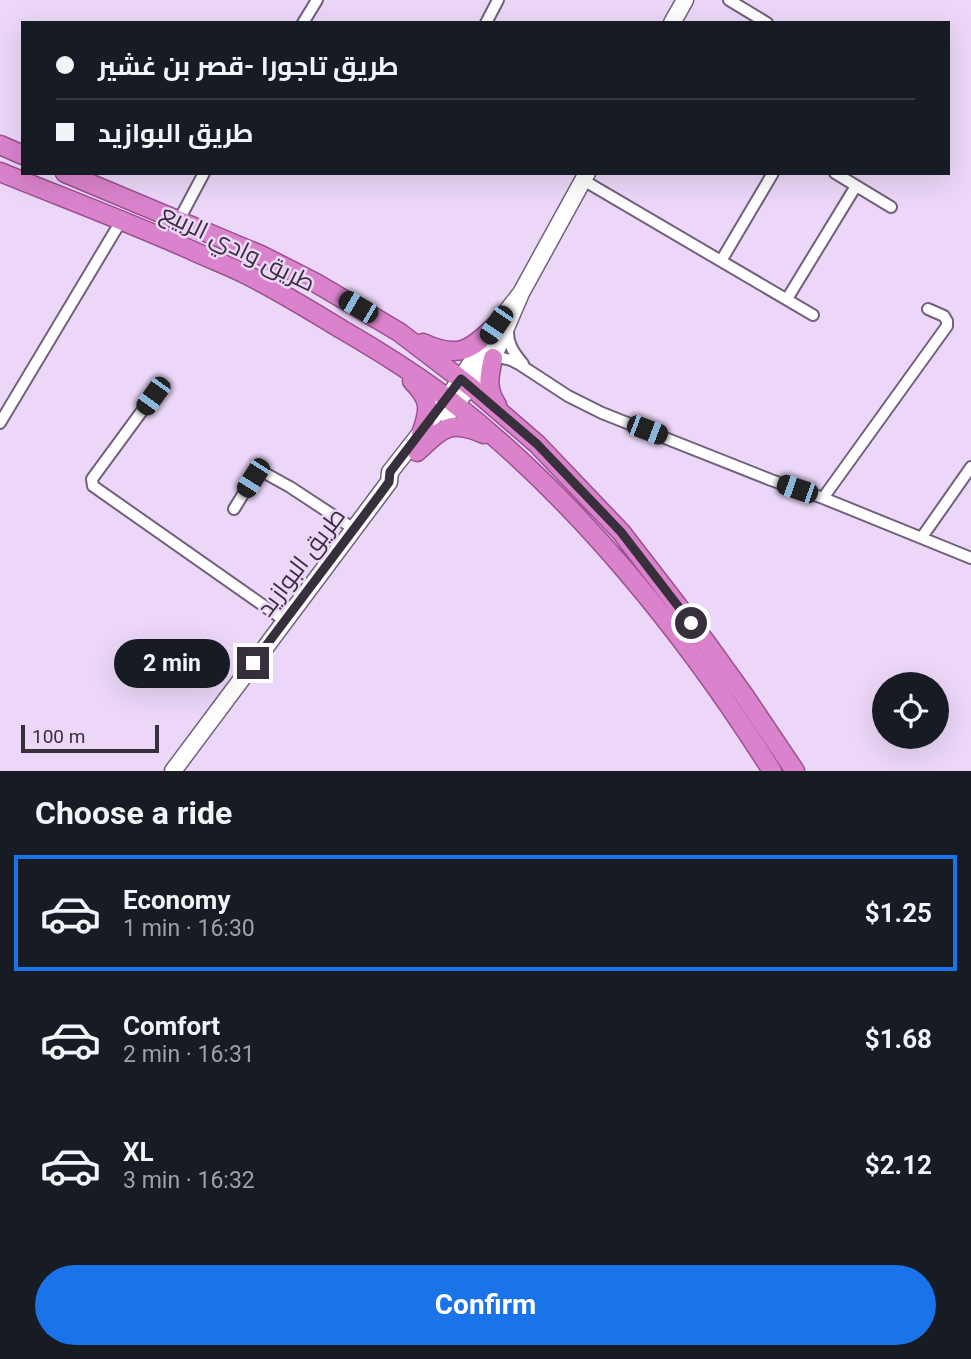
<!DOCTYPE html>
<meta charset="utf-8">
<style>
:root{--surface:#171b24;--page:#20242c;--text:#f1f3f6;--muted:#9ea1a6;--line:#363941;--accent:#1a73e8}
body{margin:0;font-family:Roboto,Cairo,sans-serif;background:var(--page);color:var(--text);height:100vh;display:flex;flex-direction:column;font-size:26px;white-space:nowrap}
*{box-sizing:border-box;margin:0}
p{font-size:23px;color:var(--muted)}
.icon{flex:none;width:38px;height:38px;fill:none;stroke:currentColor;stroke-width:2;stroke-linecap:round;stroke-linejoin:round}
.map{position:relative;height:771px;overflow:hidden}
.drawer{display:flex;flex-direction:column;background:var(--surface);flex:1}
.drawer>*{flex:none}
.hud{position:absolute;left:21px;top:21px;width:929px;height:154px;border-radius:0px;box-shadow:0 7px 28px #0002;display:grid;align-content:center;height:154px;padding:0 35px;background:var(--surface)}
.buttons{position:absolute;left:872px;top:672px;display:grid;gap:14px}
.buttons a{display:grid;place-items:center;width:77px;height:77px;border-radius:50%;background:var(--surface);box-shadow:0 7px 28px #0002;font-size:35px}
.scale{position:absolute;left:21px;bottom:18px;width:138px;box-sizing:border-box;padding-left:7px;border:4px solid #382f3c;border-top:0;font-size:19px;line-height:24px;white-space:nowrap;color:#382f3c;-webkit-text-stroke:5px #ecd7f8;paint-order:stroke}
.end{position:absolute;width:32px;height:32px;margin:-16px;border:9px solid #382f3c;background:#fff;box-shadow:0 0 0 4px #fff}
.from{border-radius:50%}
.bubble{position:absolute;height:49px;border-radius:24px;background:var(--surface);box-shadow:0 7px 28px #0002;font-size:23px;font-weight:700;line-height:49px;text-align:center}
.car{position:absolute;width:21px;height:42px;margin:-21px -10px;border-radius:9px;box-shadow:0 0 5px 2px #0007;background:linear-gradient(#222 24%,#8ab4d8 0 40%,#222 0 76%,#8ab4d8 0 86%,#222 0)}
.hud b{display:flex;align-items:center;gap:24px;height:66px;font-size:26px}
.hud b+b{border-top:2px solid var(--line)}
.hud i{width:18px;height:18px;background:var(--text)}
ul{padding:0;list-style:none}
li{display:flex;align-items:center;gap:21px;height:116px;margin:0 14px 10px;padding:0 21px;border:4px solid transparent;border-radius:0px}
li div{flex:1}
li b{display:block;font-size:26px}
li em{font-style:normal;font-weight:700}
li.active{border-color:var(--accent)}
li>.icon{width:63px;height:63px;stroke-width:1.5}
h2{padding:0 35px;font-size:32px;line-height:84px}
.primary-button{display:flex;gap:14px;margin-top:auto;padding:14px 35px}
.primary-button a{flex:1;height:80px;border-radius:42px;background:var(--accent);color:#fff;font-size:28px;font-weight:700;line-height:80px;text-align:center}
.map>svg:first-child{display:block}
.lines{fill:none;stroke-linecap:round;stroke-linejoin:round}
.minor-casing{stroke:#72607c;stroke-width:14}
.secondary-casing{stroke:#72607c;stroke-width:19}
.trunk-casing{stroke:#9b5191;stroke-width:21}
.minor{stroke:#fff;stroke-width:10}
.secondary{stroke:#fff;stroke-width:16}
.trunk{stroke:#da83cc;stroke-width:18}
.route{stroke:#382f3c;stroke-width:9}
.labels{text-anchor:middle;stroke-width:5;stroke-linejoin:round;paint-order:stroke}
.street-label{font-size:24px;fill:#382f3c;stroke:#ecd7f8}
</style>
<div class="map">
<svg width="971" height="771" viewBox="0 0 971 771">
<rect width="100%" height="100%" fill="#ecd7f8"/>
<g class="lines">
<defs>
<path id="minor" d="M729,0L767,23
M303,23L317,0
M486,23L498,0
M835,173L891,207
M583,180L813,315
M179,220L204,173
M721,261L773,173
M787,299L856,186
M508,329C507,344 514,353 523,364
M494,356L511,360L519,364L568,396L602,413L771,480L823,498L971,558
M153,396L92,479L93,486L284,620
M0,423L121,221
M823,498L947,326V321L944,316L928,309
M234,509L253,478L257,474L263,472L290,487L354,529
M922,537L971,467"/>
<path id="secondary" d="M672,23L685,0
M447,415L493,358L521,293L587,173
M173,771L389,482L390,472L448,398L496,325L521,293"/>
<path id="trunk" d="M0,145L23,155
M0,172C64,198 128,222 191,250C210,259 230,266 249,276C280,292 310,310 341,329C379,351 416,374 451,401C577,499 687,636 772,771
M65,173L263,256L316,283L399,332L471,387L537,444L621,532L705,641L746,698L795,771
M423,343C458,359 470,351 496,325
M493,358C489,376 486,389 497,405
M412,381C431,400 430,409 421,434
M417,452C443,428 449,419 484,434"/>
</defs>
<use href="#minor" class="minor-casing"/>
<use href="#secondary" class="secondary-casing"/>
<use href="#trunk" class="trunk-casing"/>
<use href="#minor" class="minor"/>
<use href="#secondary" class="secondary"/>
<use href="#trunk" class="trunk"/>
</g>
<g class="lines">
<path class="route" d="M253,663L378,497L389,482L390,472L461,379L537,444L621,532L691,623"/>
</g>
<g class="labels">
<g class="street-label">
<text transform="translate(238 248) rotate(26)" y="8">طريق وادي الربيع</text>
<text transform="translate(301 562) rotate(-53)" y="8">طريق البوازيد</text>
</g>
</g>
</svg>
<div class="buttons">
<a><svg class="icon" aria-label="locate" viewBox="0 0 24 24"><circle cx="12" cy="12" r="6"/><path d="M12 2v4M12 18v4M2 12h4M18 12h4"/></svg></a>
</div>
<div class="scale">100 m</div>
<i class="end from" style="left:691px;top:623px"></i>
<i class="end" style="left:253px;top:663px"></i>
<div class="bubble" style="left:114px;top:639px;width:116px">2 min</div>
<i class="car" style="left:358px;top:307px;rotate:300deg"></i>
<i class="car" style="left:496px;top:325px;rotate:214deg"></i>
<i class="car" style="left:153px;top:396px;rotate:216deg"></i>
<i class="car" style="left:647px;top:430px;rotate:111deg"></i>
<i class="car" style="left:253px;top:478px;rotate:212deg"></i>
<i class="car" style="left:797px;top:489px;rotate:289deg"></i>
<div class="hud">
<b><i class="from"></i>طريق تاجورا -قصر بن غشير</b>
<b><i></i>طريق البوازيد</b>
</div>
</div>
<section class="drawer">
<h2>Choose a ride</h2>
<ul>
<li class="active"><svg class="icon" aria-label="car" viewBox="0 0 24 24"><path d="M5 17H2v-5l4-1 3-4h7l3 4 3 1v5h-3M9 17h6M6 11h13"/><circle cx="7" cy="17" r="2"/><circle cx="17" cy="17" r="2"/></svg><div><b>Economy</b><p>1 min · 16:30</p></div><em>$1.25</em></li>
<li><svg class="icon" aria-label="car" viewBox="0 0 24 24"><path d="M5 17H2v-5l4-1 3-4h7l3 4 3 1v5h-3M9 17h6M6 11h13"/><circle cx="7" cy="17" r="2"/><circle cx="17" cy="17" r="2"/></svg><div><b>Comfort</b><p>2 min · 16:31</p></div><em>$1.68</em></li>
<li><svg class="icon" aria-label="car" viewBox="0 0 24 24"><path d="M5 17H2v-5l4-1 3-4h7l3 4 3 1v5h-3M9 17h6M6 11h13"/><circle cx="7" cy="17" r="2"/><circle cx="17" cy="17" r="2"/></svg><div><b>XL</b><p>3 min · 16:32</p></div><em>$2.12</em></li>
</ul>
<div class="primary-button"><a>Confirm</a></div>
</section>
